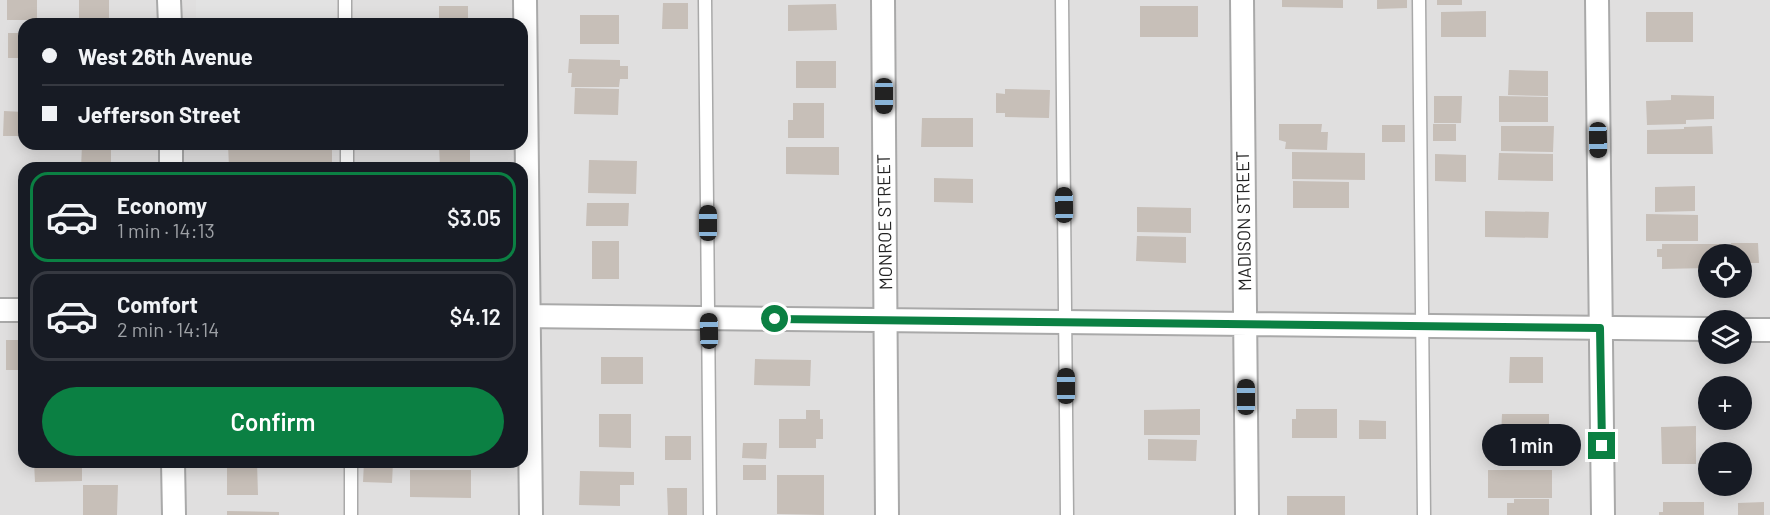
<!DOCTYPE html>
<meta charset="utf-8">
<style>
:root{--surface:#171b24;--page:#242831;--text:#f1f3f6;--muted:#9ea1a6;--line:#363941;--accent:#0b8043}
body{margin:0;font-family:Barlow,sans-serif;background:var(--page);color:var(--text);height:100vh;display:flex;flex-direction:column;font-size:22px;white-space:nowrap}
*{box-sizing:border-box;margin:0}
p{font-size:20px;color:var(--muted)}
.icon{flex:none;width:33px;height:33px;fill:none;stroke:currentColor;stroke-width:2;stroke-linecap:round;stroke-linejoin:round}
.map{position:relative;flex:1;overflow:hidden}
.side{position:absolute;left:18px;top:162px;width:510px;height:306px;display:flex;flex-direction:column;background:var(--surface);border-radius:18px;box-shadow:0 3px 15px #0003}
.side>*{flex:none}
.guide{position:absolute;left:18px;top:18px;width:510px;height:132px;border-radius:18px;box-shadow:0 3px 15px #0003;display:grid;align-content:center;height:132px;padding:0 24px;background:var(--surface)}
.fabs{position:absolute;left:1698px;top:244px;display:grid;gap:12px}
.fabs a{display:grid;place-items:center;width:54px;height:54px;border-radius:50%;background:var(--surface);box-shadow:0 3px 15px #0003;font-size:30px}
.end{position:absolute;width:27px;height:27px;margin:-14px;border:8px solid #0b8043;background:#fff;box-shadow:0 0 0 3px #fff}
.from{border-radius:50%}
.bubble{position:absolute;height:42px;border-radius:21px;background:var(--surface);box-shadow:0 3px 15px #0003;font-size:20px;font-weight:600;line-height:42px;text-align:center}
.car{position:absolute;width:18px;height:36px;margin:-18px -9px;border-radius:8px;box-shadow:0 0 4px 2px #0007;background:linear-gradient(#222 24%,#8ab4d8 0 40%,#222 0 76%,#8ab4d8 0 86%,#222 0)}
.guide b{display:flex;align-items:center;gap:21px;height:57px;font-size:22px}
.guide b+b{border-top:2px solid var(--line)}
.guide i{width:15px;height:15px;background:var(--text)}
ul{padding:10px 0 0;list-style:none}
li{display:flex;align-items:center;gap:18px;height:90px;margin:0 12px 9px;padding:0 12px;border:3px solid var(--line);border-radius:18px}
li div{flex:1}
li b{display:block;font-size:22px}
li em{font-style:normal;font-weight:600}
li.on{border-color:var(--accent)}
li>.icon{width:54px;height:54px;stroke-width:1.5}
.action{display:flex;gap:12px;margin-top:auto;padding:12px 24px}
.action a{flex:1;height:69px;border-radius:36px;background:var(--accent);color:#fff;font-size:24px;font-weight:600;line-height:69px;text-align:center}
.map>svg:first-child{display:block}
.residential{fill:#e0dfdf;fill-rule:evenodd}
.parking{fill:#e2e2e2}
.building{fill:#c7bfb8}
.lines{fill:none;stroke-linecap:round;stroke-linejoin:round}
.service-casing{stroke:#a9a9a9;stroke-width:15}
.minor-casing{stroke:#a9a9a9;stroke-width:26}
.service{stroke:#fff;stroke-width:12}
.minor{stroke:#fff;stroke-width:22}
.route{stroke:#0b8043;stroke-width:8}
.labels{text-anchor:middle;stroke-width:5;stroke-linejoin:round;paint-order:stroke}
.street-label{font-size:18px;fill:#222;stroke:#fff}
</style>
<div class="map">
<svg width="1770" height="515" viewBox="0 0 1770 515">
<rect width="100%" height="100%" fill="#f2efe9"/>
<path class="residential" d="M0,0H1770V515H0ZM24,24H522V144H24ZM24,168H522V462H24ZM1708,255H1742V288H1708ZM1708,321H1742V354H1708ZM1708,387H1742V420H1708ZM1708,453H1742V486H1708Z"/>
<path class="parking" d="M196,0H337V24H196Z"/>
<path class="building" d="M7,0H37V20H7Z
M79,0H109V20H79Z
M1282,0H1343V8L1282,7Z
M1377,0H1407V8L1377,9Z
M1437,0H1462V5H1437Z
M663,3H688V29H662Z
M836,4L837,30L788,31V5Z
M439,6H468V24H439Z
M1140,6H1198V37H1140Z
M1486,11V37H1441V12Z
M1646,12H1693V42H1646Z
M580,15H619V44H580Z
M8,33H24V58H8Z
M569,59L620,60V66H628V79H620L619,87H571L572,73H568Z
M796,61H836V88H796Z
M1509,70L1548,71V96L1508,95Z
M575,88L619,89L618,115L574,114Z
M1005,89L1050,90L1049,118L1005,117V113H996V93L1005,94Z
M1671,95L1714,96V119L1686,120V124L1647,125L1646,101L1671,100Z
M1434,96H1462L1461,123H1434Z
M1499,96L1548,97V122H1499Z
M793,103H824V138H788V120H793Z
M4,111L24,112V136H3Z
M922,118H973V147H921Z
M1279,124H1322L1321,132H1328L1327,150L1285,149L1286,142L1279,140Z
M1433,124H1456V141H1433Z
M1382,125H1405V142H1382Z
M1501,126H1554L1553,152L1501,151Z
M1712,126L1713,154H1647V130L1684,129V127Z
M228,144H332V168H229Z
M439,144H470V168H440Z
M82,145L111,146V168H81Z
M786,147H839V175L786,174Z
M1292,152L1365,153V180L1292,179Z
M1499,153L1553,154V181L1498,180Z
M1435,154L1466,155V182L1435,181Z
M589,160L637,161L636,194L588,193Z
M934,178L973,179V203L934,202Z
M1293,181L1349,182V208H1293Z
M1695,186V211L1655,212V187Z
M587,203H629L628,226H586Z
M1137,207L1191,208V233L1137,232Z
M1485,211L1549,212L1548,238L1485,237Z
M1646,214L1698,215V241H1646Z
M1137,236L1186,237V263L1136,261Z
M592,241H619V279H592Z
M1731,243H1758L1759,263H1742V255H1732Z
M1662,244H1724V255H1708V268L1662,269V257H1657V249H1662Z
M6,340H24V370H6Z
M601,357H643V384H601Z
M1510,357H1543V383H1509Z
M755,359L811,360L810,386L754,385Z
M1200,409V435H1144V410Z
M1296,409H1337V438H1292V419H1296Z
M806,410H820V419H823V439H816V448H779V419H806Z
M599,414H631V448L599,447Z
M1502,414H1549V436H1501Z
M1359,420L1386,421V439H1359Z
M1696,426V464H1662L1661,427Z
M665,436H691V460H665Z
M1148,439L1197,440L1196,461L1148,460Z
M743,443H767L766,459L742,458Z
M34,462H82V481L35,482Z
M227,462H257L258,495H227Z
M364,462H393L392,483L363,482Z
M743,465H766V480H743Z
M410,470H471V498L410,497Z
M1488,470H1552V498H1488Z
M580,471L634,472V485H620V506L579,505Z
M777,475H824V515L777,514Z
M83,485H118L117,515H83Z
M667,488H687V515H668Z
M1287,496H1345V515H1287Z
M1514,499H1549V515H1507V503H1514Z
M1663,502H1704V515H1659V512H1663Z
M1764,502V515H1738V503Z
M227,511L279,512V515H227Z"/>
<g class="lines">
<defs>
<path id="service" d="M345,0V24
M705,0L710,515
M1062,0L1067,515
M1419,0L1424,515
M347,144V168
M351,462V515"/>
<path id="minor" d="M169,0L170,24
M525,0L531,515
M883,0L887,515
M1242,0L1247,515
M1597,0L1603,515
M171,144V168
M0,310H24
M522,316L1708,329
M1742,330H1770
M173,462L174,515"/>
</defs>
<use href="#service" class="service-casing"/>
<use href="#minor" class="minor-casing"/>
<use href="#service" class="service"/>
<use href="#minor" class="minor"/>
</g>
<g class="lines">
<path class="route" d="M775,319L1600,328L1602,446"/>
</g>
<g class="labels">
<g class="street-label">
<text transform="translate(1244 221) rotate(-91)" y="6">MADISON STREET</text>
<text transform="translate(885 222) rotate(-91)" y="6">MONROE STREET</text>
</g>
</g>
</svg>
<div class="fabs">
<a><svg class="icon" aria-label="locate" viewBox="0 0 24 24"><circle cx="12" cy="12" r="6"/><path d="M12 2v4M12 18v4M2 12h4M18 12h4"/></svg></a>
<a><svg class="icon" aria-label="layers" viewBox="0 0 24 24"><path d="M12 4l9 5-9 5-9-5zM3 14l9 5 9-5"/></svg></a>
<a>+</a>
<a>−</a>
</div>
<i class="end from" style="left:775px;top:319px"></i>
<i class="end" style="left:1602px;top:446px"></i>
<div class="bubble" style="left:1482px;top:424px;width:99px">1 min</div>
<i class="car" style="left:884px;top:96px;rotate:180deg"></i>
<i class="car" style="left:1598px;top:140px;rotate:179deg"></i>
<i class="car" style="left:1064px;top:205px;rotate:359deg"></i>
<i class="car" style="left:708px;top:223px;rotate:0deg"></i>
<i class="car" style="left:709px;top:331px;rotate:359deg"></i>
<i class="car" style="left:1066px;top:386px;rotate:0deg"></i>
<i class="car" style="left:1246px;top:397px;rotate:0deg"></i>
<div class="guide">
<b><i class="from"></i>West 26th Avenue</b>
<b><i></i>Jefferson Street</b>
</div>
<section class="side">
<ul>
<li class="on"><svg class="icon" aria-label="car" viewBox="0 0 24 24"><path d="M5 17H2v-5l4-1 3-4h7l3 4 3 1v5h-3M9 17h6M6 11h13"/><circle cx="7" cy="17" r="2"/><circle cx="17" cy="17" r="2"/></svg><div><b>Economy</b><p>1 min · 14:13</p></div><em>$3.05</em></li>
<li><svg class="icon" aria-label="car" viewBox="0 0 24 24"><path d="M5 17H2v-5l4-1 3-4h7l3 4 3 1v5h-3M9 17h6M6 11h13"/><circle cx="7" cy="17" r="2"/><circle cx="17" cy="17" r="2"/></svg><div><b>Comfort</b><p>2 min · 14:14</p></div><em>$4.12</em></li>
</ul>
<div class="action"><a>Confirm</a></div>
</section>
</div>
